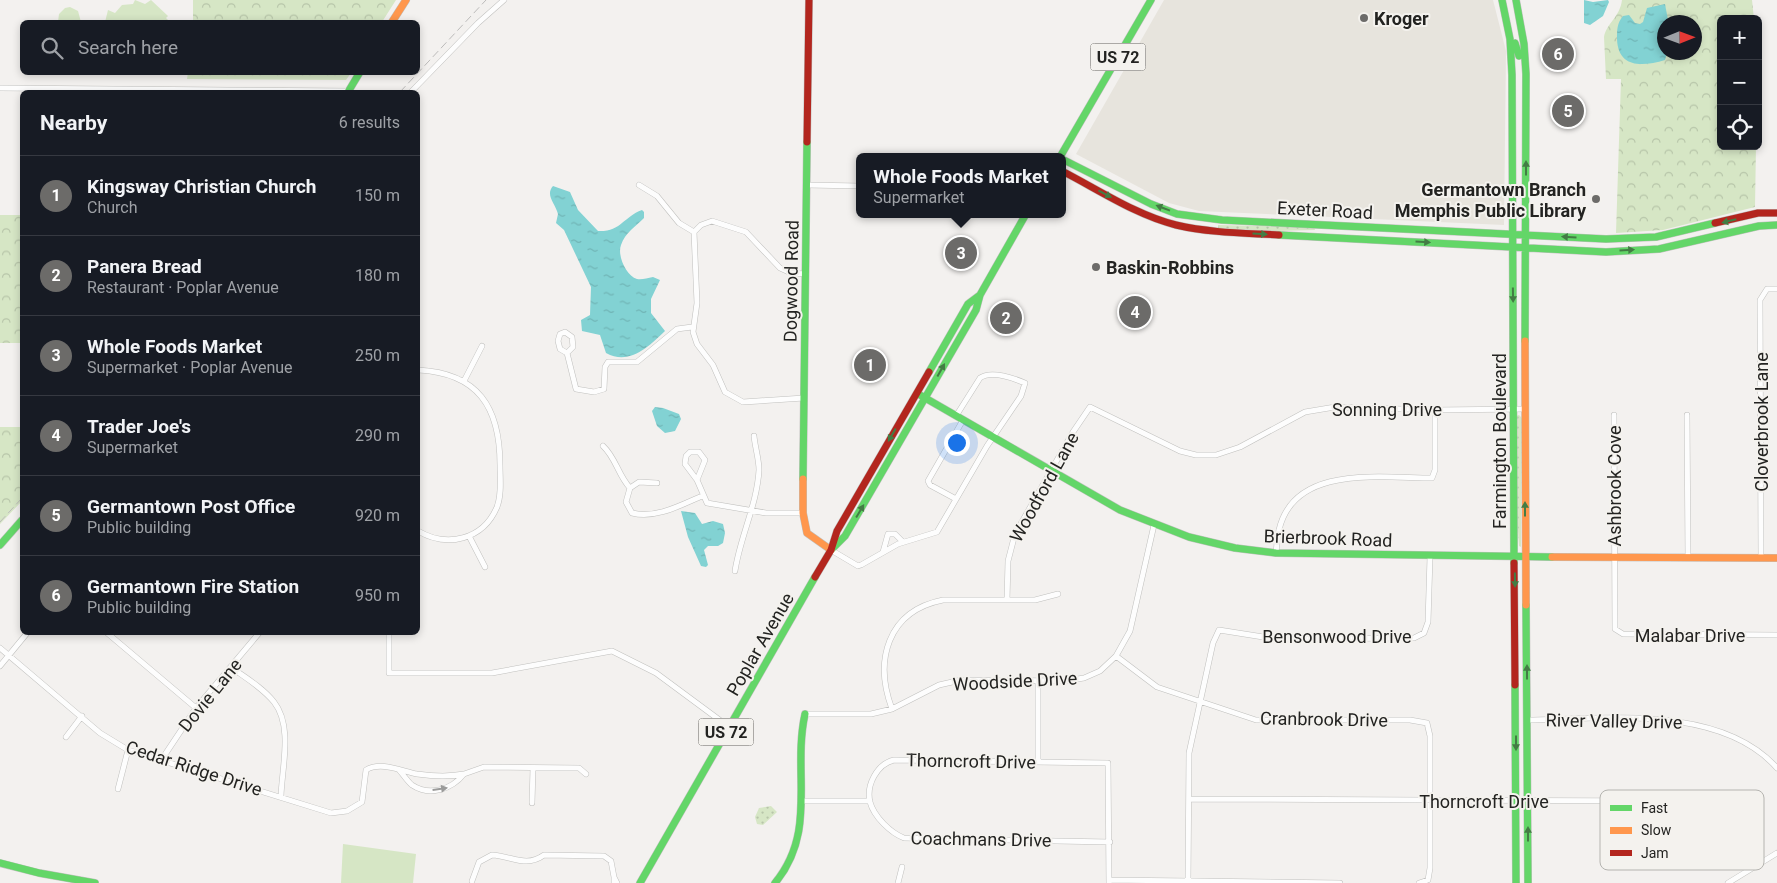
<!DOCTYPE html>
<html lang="en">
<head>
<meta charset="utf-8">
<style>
  :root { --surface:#171b24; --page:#242831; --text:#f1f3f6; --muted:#9ea1a6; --line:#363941; --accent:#6c6b69 }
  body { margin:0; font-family:Roboto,sans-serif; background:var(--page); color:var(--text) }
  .controls { position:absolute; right:15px; top:15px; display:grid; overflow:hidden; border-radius:8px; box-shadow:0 2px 8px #0003 }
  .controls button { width:45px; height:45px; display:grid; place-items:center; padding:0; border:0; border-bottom:1px solid var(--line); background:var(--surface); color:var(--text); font:25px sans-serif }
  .compass { position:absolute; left:1657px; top:15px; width:45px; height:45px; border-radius:50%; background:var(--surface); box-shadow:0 2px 8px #0003; rotate:89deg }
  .you { position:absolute; left:956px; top:442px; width:18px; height:18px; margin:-12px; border:4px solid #fff; border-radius:50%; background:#1a73e8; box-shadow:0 0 0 8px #1a73e833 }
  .badge { display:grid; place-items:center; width:32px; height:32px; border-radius:50%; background:var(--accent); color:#fff; font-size:16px; font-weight:700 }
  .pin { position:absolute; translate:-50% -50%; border:2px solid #fff; box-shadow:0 1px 5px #0006 }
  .popup { position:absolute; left:856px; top:153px; width:210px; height:65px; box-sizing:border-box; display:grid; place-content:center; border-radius:8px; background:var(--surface); filter:drop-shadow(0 1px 4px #0005); font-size:16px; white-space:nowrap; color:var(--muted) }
  .popup b { font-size:19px; color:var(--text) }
  .popup::after { content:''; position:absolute; left:50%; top:100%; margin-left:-10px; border:10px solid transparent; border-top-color:var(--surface) }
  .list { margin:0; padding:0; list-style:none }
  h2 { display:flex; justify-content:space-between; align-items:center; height:65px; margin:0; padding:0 20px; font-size:21px }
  h2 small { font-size:16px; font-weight:400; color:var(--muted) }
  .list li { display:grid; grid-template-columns:32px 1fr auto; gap:15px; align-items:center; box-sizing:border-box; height:80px; padding:0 20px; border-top:1px solid var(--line) }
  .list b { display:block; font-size:19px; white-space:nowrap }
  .list p { margin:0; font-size:16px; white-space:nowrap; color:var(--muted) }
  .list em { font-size:16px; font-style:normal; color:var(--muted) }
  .icon { flex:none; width:28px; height:28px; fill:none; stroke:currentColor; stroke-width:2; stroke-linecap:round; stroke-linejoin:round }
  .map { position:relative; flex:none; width:1777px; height:883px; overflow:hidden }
  .search { position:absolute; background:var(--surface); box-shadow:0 2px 8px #0003; left:20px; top:20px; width:400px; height:55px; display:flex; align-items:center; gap:12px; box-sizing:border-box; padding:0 18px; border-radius:8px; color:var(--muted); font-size:19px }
  .panel { position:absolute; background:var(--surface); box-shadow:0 2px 8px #0003; left:20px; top:90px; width:400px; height:545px; border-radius:8px }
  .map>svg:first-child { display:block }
</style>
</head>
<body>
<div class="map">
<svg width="1777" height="883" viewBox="0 0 1777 883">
  <defs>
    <pattern id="grass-dots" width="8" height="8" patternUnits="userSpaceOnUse" patternTransform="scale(1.25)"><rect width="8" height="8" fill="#d6e6c5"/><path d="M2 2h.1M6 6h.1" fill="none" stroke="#b7c5a9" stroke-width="1.8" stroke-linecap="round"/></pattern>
    <pattern id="park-crowns" width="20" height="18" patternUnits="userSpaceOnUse" patternTransform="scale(1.25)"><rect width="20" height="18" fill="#d6e6c5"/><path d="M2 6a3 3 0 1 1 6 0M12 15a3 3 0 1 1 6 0" fill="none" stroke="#b7c5a9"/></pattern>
    <pattern id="water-ripples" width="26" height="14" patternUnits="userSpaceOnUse" patternTransform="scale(1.25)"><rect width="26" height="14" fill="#82d2d3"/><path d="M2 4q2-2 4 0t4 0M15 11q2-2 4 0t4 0" fill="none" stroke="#70b4b5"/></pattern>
  </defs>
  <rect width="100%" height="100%" fill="#f3f1ef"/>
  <path fill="#e7e4dd" d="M 1164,0 L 1493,0 L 1506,51 L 1504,225 L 1199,211 L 1169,203 L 1076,154 Z"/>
  <path fill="url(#grass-dots)" d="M 1218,225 L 1314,227 L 1315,230 L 1276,231 L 1218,228 Z
    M 1519,415 L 1522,418 L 1521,547 L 1519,546 L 1516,502 L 1516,416 Z
    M 771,806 L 777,812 L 763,825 L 757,824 L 755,817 L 759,808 Z"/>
  <path fill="url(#park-crowns)" fill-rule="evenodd" d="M 193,0 L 396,0 L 382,22 L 193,22 Z
    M 1622,0 L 1752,0 L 1754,19 L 1721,19 L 1721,146 L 1756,146 L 1755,207 L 1663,230 L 1616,233 L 1621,79 L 1606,79 L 1604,37 C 1606,24 1620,17 1622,0 ZM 1664,22 L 1694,22 L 1694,52 L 1664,52 Z
    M 188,72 L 351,72 L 351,73 L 346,80 L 187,79 Z
    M 0,215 L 22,215 L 22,343 L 0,343 Z
    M 0,427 L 22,427 L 22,501 L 0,524 Z"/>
  <path fill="#d6e6c5" d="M 135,0 L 145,4 L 151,0 L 168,16 L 166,18 L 170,22 L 105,22 L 108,10 L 115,13 L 122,5 L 133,4 Z
    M 65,8 L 70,7 L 78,11 L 81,22 L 58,22 L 59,14 Z
    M 343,844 L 416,854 L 413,883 L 341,883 Z"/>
  <path fill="url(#water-ripples)" d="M 1584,0 L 1593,2 L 1608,0 L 1609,2 L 1603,16 L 1590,25 L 1584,23 Z
    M 1665,4 L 1668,20 L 1664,22 L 1664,52 L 1667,53 L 1665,60 C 1642,67 1618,68 1617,39 C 1617,30 1617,23 1623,16 L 1629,15 L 1635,23 L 1640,24 L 1643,22 L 1647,8 Z
    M 553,186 L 570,192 L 578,210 L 598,231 C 621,232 623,217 642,210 L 644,212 L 644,218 C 636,226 625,233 621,245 C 617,255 626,276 637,279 C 642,280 647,278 653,277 L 660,280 L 651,299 L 651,313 L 665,331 C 649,346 630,366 606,353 L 600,335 L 582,331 L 581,320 L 590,315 L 591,287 L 564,230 L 556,223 L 558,214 C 555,203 545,195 553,186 Z
    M 655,407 L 663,408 L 679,414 L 681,419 L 675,431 L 665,433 L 657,426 L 652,411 Z
    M 681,511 L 695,513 L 702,524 L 713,521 L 723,524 L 725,533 L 723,543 L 718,546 L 708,546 L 704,550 L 708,565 L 706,567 L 701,566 L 688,537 Z"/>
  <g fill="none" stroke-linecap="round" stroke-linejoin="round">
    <defs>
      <path id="street" d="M 0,88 L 349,91
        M 411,92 L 478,23 L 504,0
        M 639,185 L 657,196 L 679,223 L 694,232
        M 807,185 L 860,186
        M 567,353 L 560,349 L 558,341 L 560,334 L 565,332 L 572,337 L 573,347 L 567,353 L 576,389 L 594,392 L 604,389 L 605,367 L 608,362 L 637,362 L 677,329 L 692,327
        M 418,370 C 478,373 500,407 500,465 C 500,478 502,494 497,507 C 483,540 447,548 418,531
        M 464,381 L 482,346
        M 804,398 L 743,402 L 725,392 L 713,365 L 697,344 L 693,332 L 697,303 L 694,232 L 701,225 L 712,221 L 746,232 L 780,268 L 791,273 L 806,274
        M 1614,415 L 1615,629 L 1623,634 L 1777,635
        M 1687,415 L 1688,558
        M 603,446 C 616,458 618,475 630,488
        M 697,480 L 685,464 L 686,456 L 690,452 L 699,452 L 705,460 L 697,480 L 707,503 L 766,513 L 803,513
        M 657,483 L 639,482 L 630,488 L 626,502 L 632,513 C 656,519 681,505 702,496
        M 956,499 L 930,485 L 928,481 L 963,420
        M 469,536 L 485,567
        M 831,550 L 858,566 L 861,565 L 898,544 L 937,532 L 987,446 L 1021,396 L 1025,383 C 1013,378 991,370 980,378 L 956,416
        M 883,552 L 888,534 L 895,534 L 903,542
        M 1276,553 C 1277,545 1277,537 1279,530 C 1294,464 1382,478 1432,478 L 1435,470 L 1435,410
        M 1761,558 L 1760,300 L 1767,289 L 1777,289
        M 735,571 C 740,537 757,505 759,470 C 759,459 755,447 754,436
        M 1007,600 L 1008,561 L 1015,534 L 1073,432 L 1090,407 L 1180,451 L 1196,455 L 1216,455 L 1240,447 L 1305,412 L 1335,407 L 1435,410 L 1525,409
        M 106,632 L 196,708
        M 389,632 L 389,673 L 492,673 L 612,651 L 656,673 L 729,727
        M 0,648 L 100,733 L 128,750 L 331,813 L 347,811 L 362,802 L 366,770 C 381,761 401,771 417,774 C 432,776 449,777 464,774 C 452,789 430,797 412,785 C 407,781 403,774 399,770
        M 1116,656 L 1157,687 L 1256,720 L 1410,720 L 1427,723 L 1430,736 L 1430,868 L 1428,880 L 1419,883
        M 0,666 L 28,632
        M 232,668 C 246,678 263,688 274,702 C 293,726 282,767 281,796
        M 892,709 C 874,661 887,611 943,600 L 1035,600 L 1058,594
        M 805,714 L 871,714 L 892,709 L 939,685 L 961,680 L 1065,681 L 1084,678 L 1100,671 L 1116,656 L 1130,631 L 1154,525
        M 1527,720 C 1605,719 1720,704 1777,768
        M 66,737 L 82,716
        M 162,759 L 196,708 L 260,632
        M 1038,761 L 1038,681
        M 464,774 L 484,767 L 579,768 L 586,774
        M 118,789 L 128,750
        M 1189,799 L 1673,801 C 1715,809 1727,836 1747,871
        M 801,801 L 870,801
        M 532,803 L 533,768
        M 1109,880 L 1340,883
        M 472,881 L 479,862 L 492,855 C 512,856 526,868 544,855 L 604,856 L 611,861 L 614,877
        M 1188,882 L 1189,753 L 1213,643 L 1219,630 L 1276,639 L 1414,638 L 1424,633 L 1428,622 L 1430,557
        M 614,883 L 614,877 L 617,883
        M 898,883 L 902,867
        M 1109,883 L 1108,763 L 894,760 C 877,764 866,785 870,802 C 874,817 891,833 904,838 L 1110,842
        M 1728,883 L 1777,853"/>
      <path id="fast" d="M 1502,0 L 1510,39 L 1512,75 L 1514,563
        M 1516,0 L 1524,44 L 1526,74 L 1525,341
        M 1515,43 L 1519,56
        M 348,92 L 360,72
        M 1060,157 L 1151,0
        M 1062,159 L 1151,204 L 1177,214 L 1222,220 L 1606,239 L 1656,237 L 1715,223
        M 1279,235 L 1606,252 L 1659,249 L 1759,226 L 1777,225
        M 929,372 L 968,304 L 980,295
        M 920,395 L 1120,510 L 1189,537 L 1235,548 L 1276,553 L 1552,557
        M 803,479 L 807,142
        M 0,545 L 22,520
        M 832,549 L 845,536 L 976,310 L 980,295 L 1026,214
        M 1526,605 L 1528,883
        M 1515,685 L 1516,883
        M 0,863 L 39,873 L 95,883
        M 640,883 L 815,577
        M 775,883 C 818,831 792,773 805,714"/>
      <path id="slow" d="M 392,22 L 406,0
        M 1525,341 L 1526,605
        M 803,479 L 803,513 L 807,533 L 831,550
        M 1552,557 L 1777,558"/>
      <path id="jam" d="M 807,142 L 809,0
        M 1062,171 C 1099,190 1136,215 1176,225 C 1210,233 1245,233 1279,235
        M 1715,223 L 1758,213 L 1777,213
        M 1514,563 L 1515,685
        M 815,577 L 831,550 L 837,531 L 929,372"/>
    </defs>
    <use href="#street" stroke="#c0c0be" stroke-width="6"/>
    <use href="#fast" stroke="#c0c0be" stroke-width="8"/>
    <use href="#slow" stroke="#c0c0be" stroke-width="8"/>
    <use href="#jam" stroke="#c0c0be" stroke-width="8"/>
    <use href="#street" stroke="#fdfdfd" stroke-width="5"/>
    <use href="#fast" stroke="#63d668" stroke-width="7"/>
    <use href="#slow" stroke="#ff974d" stroke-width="7"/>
    <use href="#jam" stroke="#b3261e" stroke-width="7"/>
    <path stroke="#bcbbba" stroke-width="1" stroke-dasharray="8 4" stroke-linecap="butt" d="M 400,92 L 486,0
      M 0,522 L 22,498"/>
  </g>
  <defs><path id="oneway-solid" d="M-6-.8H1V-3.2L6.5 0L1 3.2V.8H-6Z" transform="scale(1.25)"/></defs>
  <g fill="#437c44">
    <use href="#oneway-solid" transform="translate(1526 168) rotate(-90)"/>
    <use href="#oneway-solid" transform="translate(1105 194) rotate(28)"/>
    <use href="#oneway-solid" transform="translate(1163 208) rotate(-159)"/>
    <use href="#oneway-solid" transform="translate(1729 221) rotate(166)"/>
    <use href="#oneway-solid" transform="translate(1260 234) rotate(4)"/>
    <use href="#oneway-solid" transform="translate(1569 237) rotate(-177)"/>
    <use href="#oneway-solid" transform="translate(1423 242) rotate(3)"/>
    <use href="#oneway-solid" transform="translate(1627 250) rotate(-3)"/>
    <use href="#oneway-solid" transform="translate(1513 295) rotate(89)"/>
    <use href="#oneway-solid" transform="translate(941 370) rotate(-61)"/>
    <use href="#oneway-solid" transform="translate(892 435) rotate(120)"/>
    <use href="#oneway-solid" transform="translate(1525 509) rotate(-90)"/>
    <use href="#oneway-solid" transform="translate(860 511) rotate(-59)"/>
    <use href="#oneway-solid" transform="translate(1515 580) rotate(89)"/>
    <use href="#oneway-solid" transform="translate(1527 672) rotate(-90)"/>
    <use href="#oneway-solid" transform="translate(1516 743) rotate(90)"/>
    <use href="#oneway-solid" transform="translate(1528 834) rotate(-90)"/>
  </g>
  <use fill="#9b9b9a" href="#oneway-solid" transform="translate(440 789) rotate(-8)"/>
  <g fill="#6c6b69" stroke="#f4f2ee" stroke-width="2">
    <circle cx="1364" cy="18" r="5"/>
    <circle cx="1596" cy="199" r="5"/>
    <circle cx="1096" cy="267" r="5"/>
  </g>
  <g text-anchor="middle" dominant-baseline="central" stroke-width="4" stroke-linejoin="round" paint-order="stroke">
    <g fill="#f4f2ee" stroke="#62615e" stroke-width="1">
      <rect x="1090.5" y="43.5" width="55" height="27" rx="4"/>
      <rect x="698.5" y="718.5" width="55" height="27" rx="4"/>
    </g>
    <g font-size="16" font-weight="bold" fill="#232321">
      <text x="1118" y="57">US 72</text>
      <text x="726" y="732">US 72</text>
    </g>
    <g font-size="18" font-weight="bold" fill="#232321" stroke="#f4f2ee" text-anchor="start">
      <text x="1374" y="18">Kroger</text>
      <text x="1586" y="189" text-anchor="end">Germantown Branch<tspan x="1586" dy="21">Memphis Public Library</tspan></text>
      <text x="1106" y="267">Baskin-Robbins</text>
    </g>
    <g font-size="18" fill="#232321" stroke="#f4f2ee">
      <text transform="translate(1325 210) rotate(3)">Exeter Road</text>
      <text transform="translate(791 281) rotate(-89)">Dogwood Road</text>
      <text x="1387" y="409">Sonning Drive</text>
      <text transform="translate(1761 422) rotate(-90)">Cloverbrook Lane</text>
      <text transform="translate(1499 441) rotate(-90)">Farmington Boulevard</text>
      <text transform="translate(1614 486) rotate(-90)">Ashbrook Cove</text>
      <text transform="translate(1044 487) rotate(-61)">Woodford Lane</text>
      <text transform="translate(1328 538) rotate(2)">Brierbrook Road</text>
      <text x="1690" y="635">Malabar Drive</text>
      <text x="1337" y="636">Bensonwood Drive</text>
      <text transform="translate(760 644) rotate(-60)">Poplar Avenue</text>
      <text transform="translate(1015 681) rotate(-3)">Woodside Drive</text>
      <text transform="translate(210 695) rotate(-51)">Dovie Lane</text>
      <text transform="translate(1324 719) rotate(1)">Cranbrook Drive</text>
      <text transform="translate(1614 721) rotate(1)">River Valley Drive</text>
      <text transform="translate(971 761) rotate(1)">Thorncroft Drive</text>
      <text transform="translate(194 768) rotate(18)">Cedar Ridge Drive</text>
      <text x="1484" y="801">Thorncroft Drive</text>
      <text transform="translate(981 839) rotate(1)">Coachmans Drive</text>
    </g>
  </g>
  <rect x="1600" y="790" width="164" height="80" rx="8" fill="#f4f2ee" stroke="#b5b4b0" stroke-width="1"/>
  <rect x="1610" y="805" width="22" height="6" fill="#63d668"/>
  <rect x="1610" y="827" width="22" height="7" fill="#ff974d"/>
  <rect x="1610" y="850" width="22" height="6" fill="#b3261e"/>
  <g font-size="14" fill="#232321">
    <text x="1641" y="813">Fast</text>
    <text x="1641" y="835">Slow</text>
    <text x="1641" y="858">Jam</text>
  </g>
</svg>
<div class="controls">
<button>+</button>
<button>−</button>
<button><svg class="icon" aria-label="locate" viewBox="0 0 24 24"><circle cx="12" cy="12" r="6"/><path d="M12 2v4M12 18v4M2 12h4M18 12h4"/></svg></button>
</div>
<svg class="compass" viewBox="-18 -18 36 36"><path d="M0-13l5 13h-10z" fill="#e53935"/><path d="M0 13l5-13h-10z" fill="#9ea1a6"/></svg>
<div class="you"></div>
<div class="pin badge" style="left:870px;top:365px">1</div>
<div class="pin badge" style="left:1006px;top:318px">2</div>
<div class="pin badge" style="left:961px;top:253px">3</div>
<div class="popup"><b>Whole Foods Market</b>Supermarket</div>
<div class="pin badge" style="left:1135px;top:312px">4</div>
<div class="pin badge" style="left:1568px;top:111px">5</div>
<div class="pin badge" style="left:1558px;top:54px">6</div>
<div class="search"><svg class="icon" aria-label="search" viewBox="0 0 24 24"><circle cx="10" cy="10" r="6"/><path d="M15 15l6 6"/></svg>Search here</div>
<section class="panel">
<h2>Nearby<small>6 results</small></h2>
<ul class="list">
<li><span class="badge">1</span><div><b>Kingsway Christian Church</b><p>Church</p></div><em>150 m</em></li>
<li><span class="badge">2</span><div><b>Panera Bread</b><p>Restaurant · Poplar Avenue</p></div><em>180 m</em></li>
<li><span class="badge">3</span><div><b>Whole Foods Market</b><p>Supermarket · Poplar Avenue</p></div><em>250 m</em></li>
<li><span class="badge">4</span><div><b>Trader Joe's</b><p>Supermarket</p></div><em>290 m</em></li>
<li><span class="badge">5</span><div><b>Germantown Post Office</b><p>Public building</p></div><em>920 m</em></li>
<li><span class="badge">6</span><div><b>Germantown Fire Station</b><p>Public building</p></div><em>950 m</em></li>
</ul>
</section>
</div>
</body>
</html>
